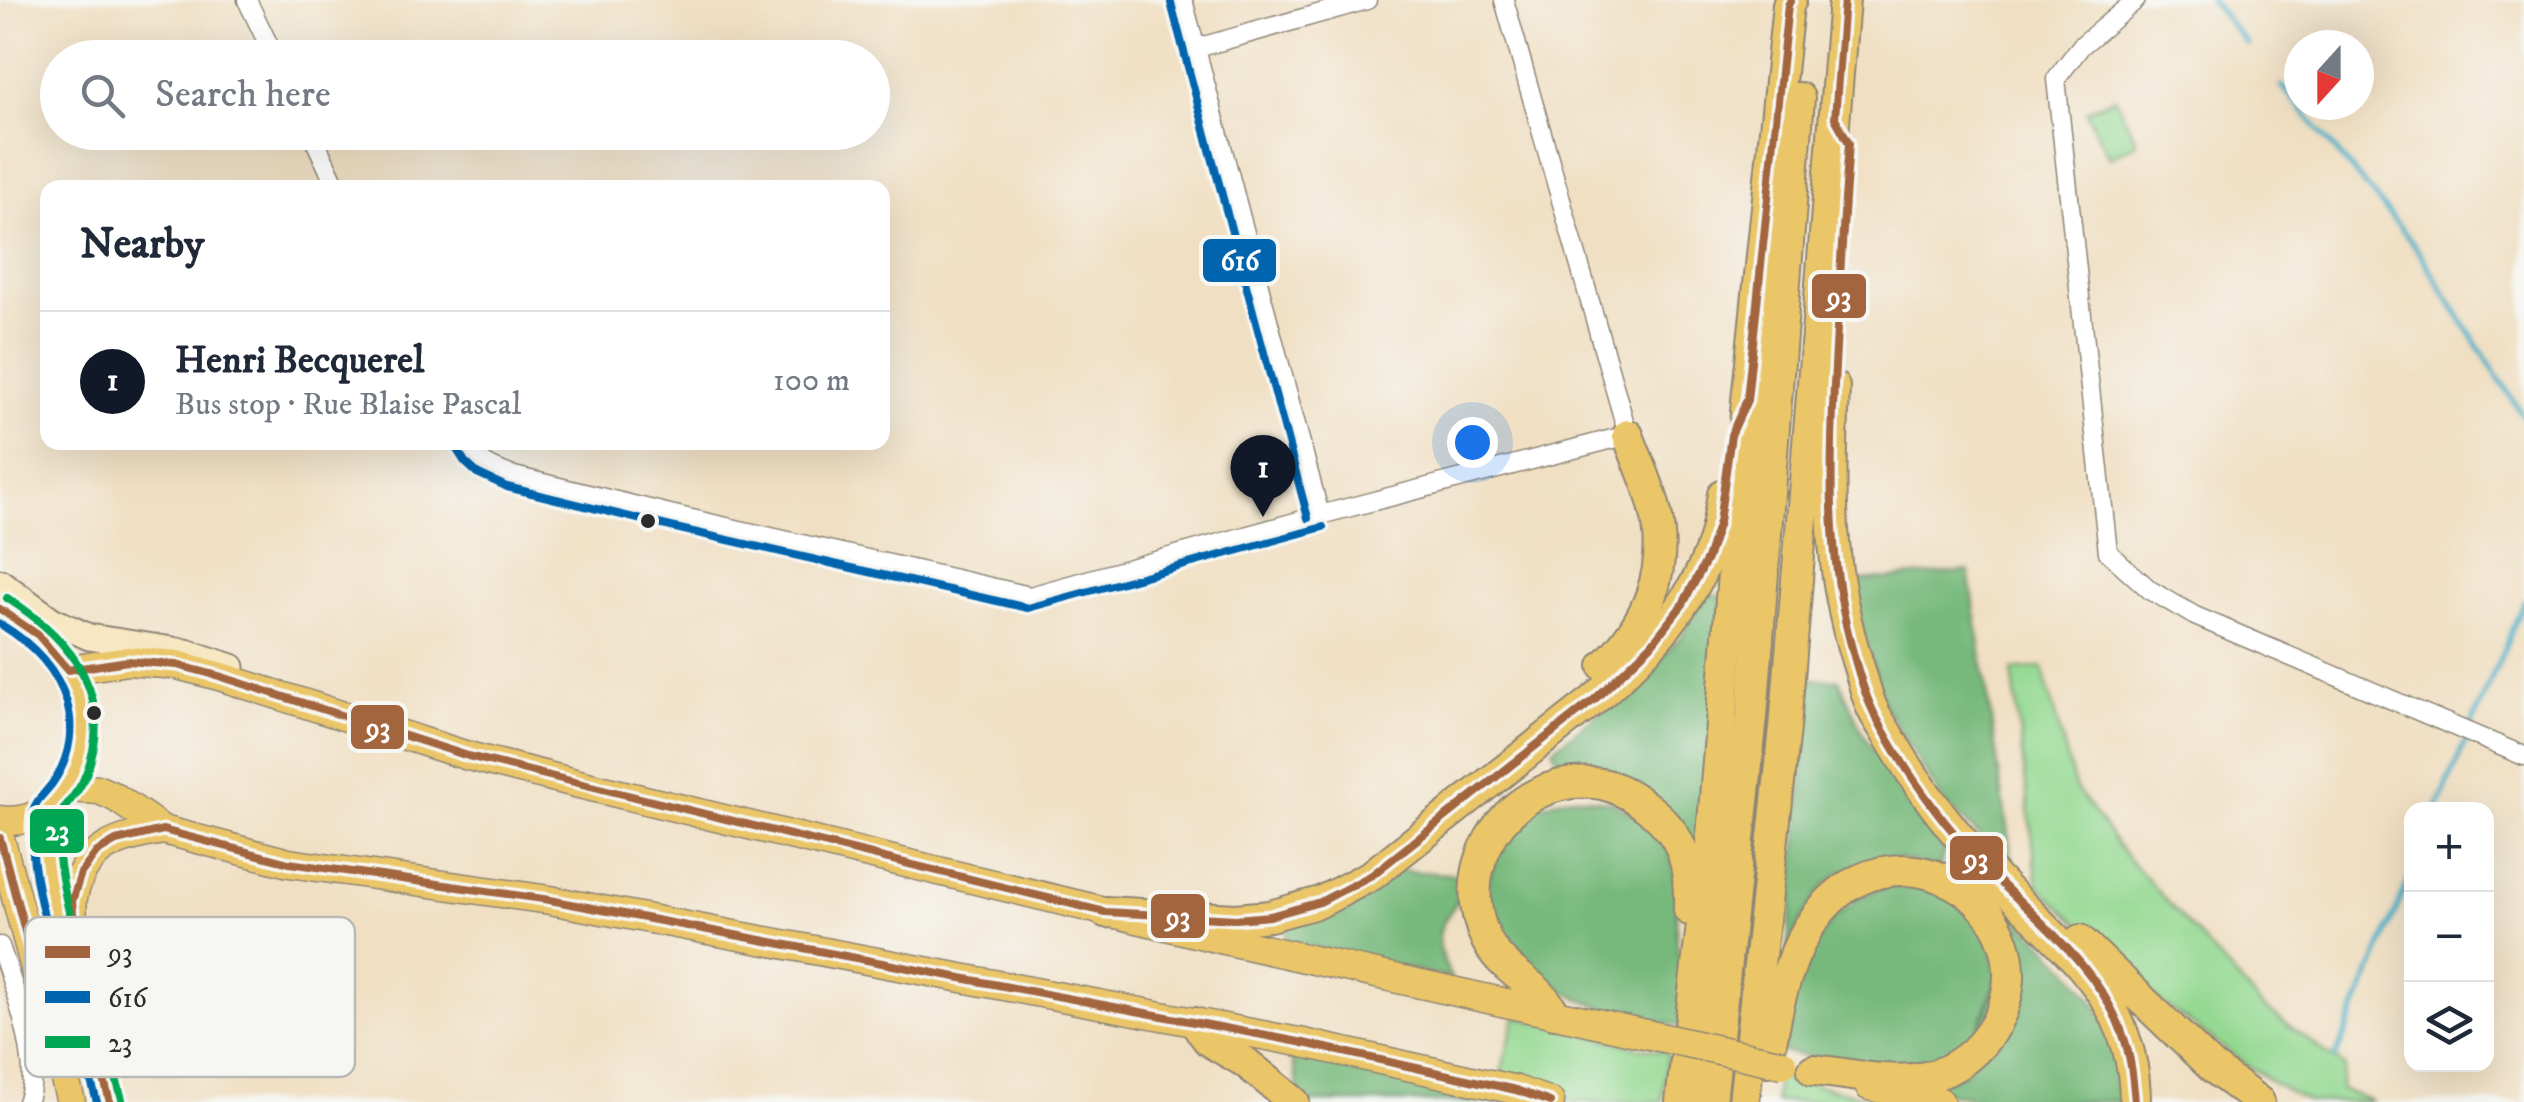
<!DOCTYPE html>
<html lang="en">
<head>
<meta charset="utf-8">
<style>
  :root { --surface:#fff; --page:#f2f2f3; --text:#1f2937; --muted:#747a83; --line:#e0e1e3; --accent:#111827 }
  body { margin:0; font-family:"IM FELL DW Pica",serif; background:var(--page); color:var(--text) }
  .controls { position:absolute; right:30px; bottom:30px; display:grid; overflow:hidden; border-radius:20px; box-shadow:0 10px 40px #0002 }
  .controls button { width:90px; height:90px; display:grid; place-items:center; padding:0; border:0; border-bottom:2px solid var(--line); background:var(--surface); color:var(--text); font:50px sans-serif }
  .compass { position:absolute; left:2284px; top:30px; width:90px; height:90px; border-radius:50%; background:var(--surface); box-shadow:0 10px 40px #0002; rotate:201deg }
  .you { position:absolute; left:1472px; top:442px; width:35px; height:35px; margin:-25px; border:8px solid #fff; border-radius:50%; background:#1a73e8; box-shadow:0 0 0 15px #1a73e833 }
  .badge { display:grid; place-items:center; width:65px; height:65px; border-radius:50%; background:var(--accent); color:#fff; font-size:32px; font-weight:700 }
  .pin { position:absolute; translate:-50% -82px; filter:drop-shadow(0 2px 5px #0008) }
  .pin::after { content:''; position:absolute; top:52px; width:35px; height:30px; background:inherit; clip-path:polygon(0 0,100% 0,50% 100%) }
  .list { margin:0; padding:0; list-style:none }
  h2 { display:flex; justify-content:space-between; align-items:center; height:130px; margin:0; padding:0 40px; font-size:42px }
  h2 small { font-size:32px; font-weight:400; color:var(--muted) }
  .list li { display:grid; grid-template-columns:65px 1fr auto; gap:30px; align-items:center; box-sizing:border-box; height:140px; padding:0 40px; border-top:2px solid var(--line) }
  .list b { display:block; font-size:38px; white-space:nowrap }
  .list p { margin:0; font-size:32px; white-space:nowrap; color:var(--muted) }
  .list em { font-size:32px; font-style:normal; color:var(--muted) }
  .icon { flex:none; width:55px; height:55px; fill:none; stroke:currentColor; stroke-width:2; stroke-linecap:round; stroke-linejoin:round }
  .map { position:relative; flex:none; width:2524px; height:1102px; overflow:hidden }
  .search { position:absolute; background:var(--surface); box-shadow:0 10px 40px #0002; left:40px; top:40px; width:850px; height:110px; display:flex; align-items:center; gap:25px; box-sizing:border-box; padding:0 35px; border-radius:55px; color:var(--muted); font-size:38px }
  .panel { position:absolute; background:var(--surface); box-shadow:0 10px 40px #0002; left:40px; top:180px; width:850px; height:270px; border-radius:20px }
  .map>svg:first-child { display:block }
</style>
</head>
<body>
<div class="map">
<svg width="2524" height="1102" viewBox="0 0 2524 1102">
  <rect width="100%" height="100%" fill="#f6f6f2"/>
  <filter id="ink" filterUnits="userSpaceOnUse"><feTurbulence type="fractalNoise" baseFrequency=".01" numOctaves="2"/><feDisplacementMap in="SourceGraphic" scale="20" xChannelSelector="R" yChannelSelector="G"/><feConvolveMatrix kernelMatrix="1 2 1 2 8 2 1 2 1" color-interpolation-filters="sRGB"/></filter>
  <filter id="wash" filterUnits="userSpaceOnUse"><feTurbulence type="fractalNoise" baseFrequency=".0048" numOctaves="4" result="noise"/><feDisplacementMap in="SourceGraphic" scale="40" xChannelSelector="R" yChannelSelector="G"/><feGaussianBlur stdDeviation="2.25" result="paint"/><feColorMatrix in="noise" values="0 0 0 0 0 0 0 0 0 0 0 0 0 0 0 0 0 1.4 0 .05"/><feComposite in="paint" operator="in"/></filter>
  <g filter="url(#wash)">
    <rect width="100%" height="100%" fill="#f0dfc2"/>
    <path fill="#94d992" stroke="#60825e" stroke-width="2.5" d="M 2115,97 L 2137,143 L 2109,157 L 2086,111 Z
      M 2042,667 L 2075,787 L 2123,853 L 2261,1005 L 2345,1067 L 2340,1089 L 2373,1102 L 2309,1102 L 2271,1082 L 2159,1001 L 2038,885 L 2012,670 Z
      M 1515,1017 L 1633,1046 L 1668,1052 L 1662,1102 L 1574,1102 L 1501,1074 Z
      M 1777,1077 L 1891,1102 L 1775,1102 Z"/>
    <path fill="#77b97c" stroke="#517254" stroke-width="2.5" d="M 1969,571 L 2013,867 L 1944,803 L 1885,707 L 1849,582 Z
      M 1706,593 L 1723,596 L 1701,840 L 1690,840 L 1563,771 L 1553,749 L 1640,681 L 1683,634 Z
      M 1811,679 L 1839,680 L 1863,734 L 1907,803 L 1945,848 L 1940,867 C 1921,865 1897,856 1878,859 C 1823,868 1804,909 1787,956 Z
      M 1574,796 L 1611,802 L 1640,819 L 1669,850 L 1677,885 L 1676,934 L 1684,996 L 1681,1026 C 1628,1019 1574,1002 1530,970 C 1478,931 1474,868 1520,824 C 1525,819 1531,812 1537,808 C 1547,801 1562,799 1574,796 Z
      M 1395,870 L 1460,875 L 1461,897 C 1433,933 1434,937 1451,979 L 1286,941 L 1287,925 Z
      M 1883,887 L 1921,887 L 1952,899 L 1978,920 L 1992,948 L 1998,977 L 1974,1039 L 1924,1067 L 1870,1068 L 1783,1052 L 1791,998 L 1817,941 L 1832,920 L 1858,898 Z
      M 2009,909 C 2049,949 2098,991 2116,1047 C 2122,1063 2122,1084 2124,1102 L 1989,1102 L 1923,1087 L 1966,1072 L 2012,939 Z
      M 1291,1055 L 1507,1102 L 1307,1102 L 1299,1092 Z"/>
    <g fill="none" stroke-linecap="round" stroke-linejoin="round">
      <path stroke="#4ab1c9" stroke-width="5" d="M 2210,0 L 2247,44
        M 2282,86 L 2413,243 L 2524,418
        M 2471,727 L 2524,601
        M 2437,810 L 2467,737
        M 2335,1058 L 2412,872"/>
    </g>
  </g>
  <g filter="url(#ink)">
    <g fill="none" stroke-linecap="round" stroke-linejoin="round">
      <defs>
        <path id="minor" d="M 247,0 L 275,58
          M 1183,0 L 1320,515
          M 2136,0 L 2081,46 L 2056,79 L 2108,552 L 2150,590 L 2195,616 L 2524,756
          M 1197,48 L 1367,0
          M 311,132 L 337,188
          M 467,442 C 478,463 489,467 510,475 L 674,515 L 1030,596 L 1320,515 L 1628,435 L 1504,0
          M 0,946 C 12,984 44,1065 27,1102"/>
        <path id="secondary" d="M 0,582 L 52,620 L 89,637 L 186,652 L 232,667"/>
        <path id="primary" d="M 0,609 C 27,623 54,643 68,671 C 80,692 88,721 83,746 C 76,786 45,827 0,820
          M 68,670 L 128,661 L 177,665 L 219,676 L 468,756 L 579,784 L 1228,941 L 1641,1033
          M 67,788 L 99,790 L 115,797 L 163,830 L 289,863 L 550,900 L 1299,1042 L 1516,1090 L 1550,1102
          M 45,811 L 44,833 L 52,901 L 110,1102
          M 0,838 L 71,1102
          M 75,939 C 74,926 71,911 73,898 C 83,847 118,838 163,830
          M 1869,1086 L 1940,1102"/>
        <path id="motorway" d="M 1834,387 C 1830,486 1827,568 1858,664 C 1863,679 1866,694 1872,708 C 1877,719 1885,730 1891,740 C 1919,789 1953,832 1991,873 C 2057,946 2135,992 2135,1102
          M 1604,666 C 1647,624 1670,570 1655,509 C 1649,484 1637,460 1628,435
          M 1105,912 L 1236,919 L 1270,916 L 1320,902 L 1372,875 L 1595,699 C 1647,653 1698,601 1716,532 C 1719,519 1721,506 1723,494
          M 2080,940 L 2212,1067 L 2259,1102
          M 1555,1013 C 1549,1005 1543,995 1535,989 C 1517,974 1498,962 1487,941 C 1449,866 1510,776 1593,783 C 1613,784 1633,796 1648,808 C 1685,836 1690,866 1689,910
          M 1195,1023 L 1209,1041 L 1245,1062 L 1294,1102
          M 1768,1061 C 1775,1017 1784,969 1807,930 C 1889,797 2057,911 1996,1023 C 1981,1050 1956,1071 1926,1077 C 1889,1085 1850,1073 1813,1070
          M 1681,1102 L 1711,848 L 1747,400 L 1788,5 L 1791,0
          M 1711,1102 L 1752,717 L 1799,98
          M 1744,1102 L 1785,728 L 1844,0"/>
      </defs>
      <use href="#minor" stroke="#8e8576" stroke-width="21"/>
      <use href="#secondary" stroke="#8e8576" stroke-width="29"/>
      <use href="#primary" stroke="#8e8576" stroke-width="31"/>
      <use href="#motorway" stroke="#8e8576" stroke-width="34"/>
      <use href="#minor" stroke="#fff" stroke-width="18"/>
      <use href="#secondary" stroke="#f7e8c3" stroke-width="25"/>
      <use href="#primary" stroke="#ebc669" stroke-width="28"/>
      <use href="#motorway" stroke="#ebc669" stroke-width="30"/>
      <defs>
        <path id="primary-bridge" d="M 1641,1033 L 1783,1064"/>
      </defs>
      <use href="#primary-bridge" stroke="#8e8576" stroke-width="31" stroke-linecap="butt"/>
      <use href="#primary-bridge" stroke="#ebc669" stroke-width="28"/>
      <defs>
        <path id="bus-1" d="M 1844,0 L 1835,118 L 1849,143 C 1843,224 1838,304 1834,385 C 1830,472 1828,556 1850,641 C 1856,665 1863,691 1874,713 C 1902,766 1938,818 1979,861 C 2030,915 2098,963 2123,1035 C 2131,1057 2133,1079 2135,1102
          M 0,609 L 38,635 L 68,670 L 128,661 L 177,665 L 219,676 L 468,756 L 1105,912 L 1236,919 L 1270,916 L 1320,902 L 1372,875 L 1595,699 L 1651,645 L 1683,604 L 1707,559 L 1719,522 L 1731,435 L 1747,400 L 1788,5 L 1791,0
          M 0,838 L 55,1043
          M 110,1102 L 80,991 L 72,901 L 81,873 L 97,852 L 116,841 L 163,830 L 289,863 L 550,900 L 1299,1042 L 1516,1090 L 1550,1102"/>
        <path id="bus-2" d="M 1171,3 L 1308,518
          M 456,448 L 465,462 L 477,473 L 507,487 L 671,527 L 1028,608 L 1323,527
          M 0,624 C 30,642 57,668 67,703 C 74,727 70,755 57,776 C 43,801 32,794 32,829 C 31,877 46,924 59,970 C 72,1014 84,1058 97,1102"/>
        <path id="bus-3" d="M 7,598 C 74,640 119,701 83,781 C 73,802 56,809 57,833 C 59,882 73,928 86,974 C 98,1016 110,1057 122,1099"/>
      </defs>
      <use href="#bus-1" stroke="#f6f6f2" stroke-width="15"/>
      <use href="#bus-2" stroke="#f6f6f2" stroke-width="15"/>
      <use href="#bus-3" stroke="#f6f6f2" stroke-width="15"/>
      <use href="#bus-1" stroke="#a3653d" stroke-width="8"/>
      <use href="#bus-2" stroke="#0065ae" stroke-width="8"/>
      <use href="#bus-3" stroke="#00a651" stroke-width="8"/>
    </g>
  </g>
  <g fill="#2b2b2b" stroke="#f6f6f2" stroke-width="4">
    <circle cx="648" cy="521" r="9"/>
    <circle cx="94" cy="713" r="9"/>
  </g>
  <rect x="25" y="917" width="330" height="160" rx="15" fill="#f6f6f2" stroke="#b9b9b6" stroke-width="2.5"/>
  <rect x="45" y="946" width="45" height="12" fill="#a3653d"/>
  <rect x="45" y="991" width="45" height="12" fill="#0065ae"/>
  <rect x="45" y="1036" width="45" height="12" fill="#00a651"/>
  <g font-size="28" fill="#2b2b2b">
    <text x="108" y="962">93</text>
    <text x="108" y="1007">616</text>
    <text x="108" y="1052">23</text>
  </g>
  <g stroke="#f6f6f2" stroke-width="4">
    <rect x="1201" y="237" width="77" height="47" rx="10" fill="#0065ae"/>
    <rect x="1810" y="272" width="58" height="48" rx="10" fill="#a3653d"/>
    <rect x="349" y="703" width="57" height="48" rx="10" fill="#a3653d"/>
    <rect x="28" y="807" width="58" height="48" rx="10" fill="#00a651"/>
    <rect x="1948" y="834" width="57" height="48" rx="10" fill="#a3653d"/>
    <rect x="1149" y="892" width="58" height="48" rx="10" fill="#a3653d"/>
  </g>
  <g font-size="28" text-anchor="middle" font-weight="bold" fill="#fff">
    <text x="1240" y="270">616</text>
    <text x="1839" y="306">93</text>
    <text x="378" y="737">93</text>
    <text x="57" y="840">23</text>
    <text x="1976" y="868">93</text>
    <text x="1178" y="926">93</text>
  </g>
</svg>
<div class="controls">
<button>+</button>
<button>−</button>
<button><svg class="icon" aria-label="layers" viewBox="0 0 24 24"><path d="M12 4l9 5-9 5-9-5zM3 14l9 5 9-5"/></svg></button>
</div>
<svg class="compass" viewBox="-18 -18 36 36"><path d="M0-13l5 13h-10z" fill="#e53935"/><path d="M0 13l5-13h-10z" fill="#747a83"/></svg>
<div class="you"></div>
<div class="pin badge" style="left:1263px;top:517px">1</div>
<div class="search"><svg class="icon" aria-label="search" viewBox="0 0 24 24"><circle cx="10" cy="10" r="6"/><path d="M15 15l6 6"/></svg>Search here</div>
<section class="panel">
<h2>Nearby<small></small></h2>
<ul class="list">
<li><span class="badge">1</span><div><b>Henri Becquerel</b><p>Bus stop · Rue Blaise Pascal</p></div><em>100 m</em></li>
</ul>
</section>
</div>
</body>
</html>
